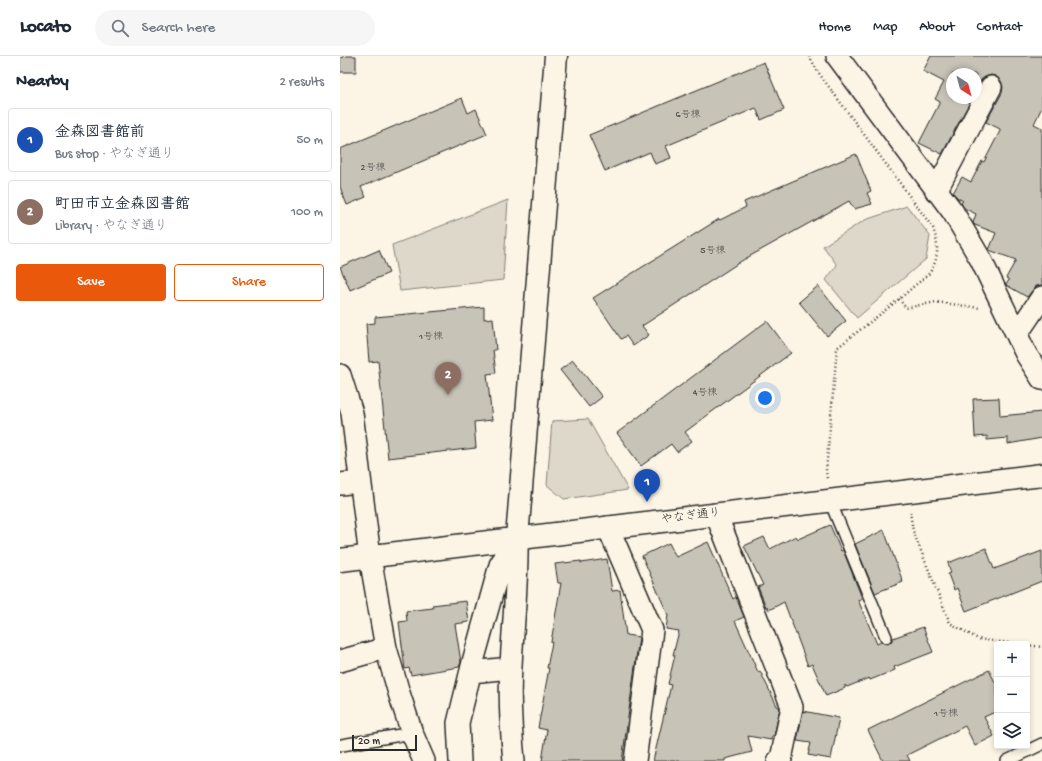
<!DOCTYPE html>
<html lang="en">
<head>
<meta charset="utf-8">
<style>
  :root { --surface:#fff; --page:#f6f6f7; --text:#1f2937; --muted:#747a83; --line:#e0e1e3; --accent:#ea580c }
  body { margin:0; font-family:"Gochi Hand","Klee One",sans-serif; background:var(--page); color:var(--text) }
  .controls { position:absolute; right:12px; bottom:12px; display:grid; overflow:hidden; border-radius:4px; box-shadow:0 2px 6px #0003 }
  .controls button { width:36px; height:36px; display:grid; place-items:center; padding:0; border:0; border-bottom:1px solid var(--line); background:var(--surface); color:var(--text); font:20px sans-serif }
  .compass { position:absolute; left:606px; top:12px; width:36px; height:36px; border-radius:50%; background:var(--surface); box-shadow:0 2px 6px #0003; rotate:144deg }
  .scale { position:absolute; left:12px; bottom:10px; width:65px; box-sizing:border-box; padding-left:4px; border:2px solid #2b2b2b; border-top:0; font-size:11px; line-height:14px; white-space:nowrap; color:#2b2b2b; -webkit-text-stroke:3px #fcf5e5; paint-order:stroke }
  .you { position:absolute; left:425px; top:342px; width:14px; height:14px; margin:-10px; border:3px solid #fff; border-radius:50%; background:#1a73e8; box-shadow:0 0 0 6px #1a73e833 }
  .badge { display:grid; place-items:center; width:26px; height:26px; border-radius:50%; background:var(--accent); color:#fff; font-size:13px; font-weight:700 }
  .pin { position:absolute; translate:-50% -33px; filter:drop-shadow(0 1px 2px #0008) }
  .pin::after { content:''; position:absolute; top:21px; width:14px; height:12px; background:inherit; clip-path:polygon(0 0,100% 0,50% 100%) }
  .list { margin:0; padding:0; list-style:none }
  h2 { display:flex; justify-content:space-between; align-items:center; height:52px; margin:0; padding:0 16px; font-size:17px }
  h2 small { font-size:13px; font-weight:400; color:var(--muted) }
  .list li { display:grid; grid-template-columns:26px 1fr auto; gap:12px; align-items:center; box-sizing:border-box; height:64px; margin:0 8px 8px; padding:0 8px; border:1px solid var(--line); border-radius:4px }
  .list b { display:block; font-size:15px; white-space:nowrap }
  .list p { margin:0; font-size:13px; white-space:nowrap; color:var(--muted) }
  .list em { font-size:13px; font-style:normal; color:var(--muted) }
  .actions { display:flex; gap:8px; padding:12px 16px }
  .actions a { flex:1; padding:9px 0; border:1px solid var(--accent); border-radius:4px; text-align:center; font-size:14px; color:var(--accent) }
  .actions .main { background:var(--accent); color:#fff }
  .icon { flex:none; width:22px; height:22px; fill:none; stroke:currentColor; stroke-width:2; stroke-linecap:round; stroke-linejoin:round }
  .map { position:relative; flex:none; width:702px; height:705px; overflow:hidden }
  header { display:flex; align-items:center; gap:24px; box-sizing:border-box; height:56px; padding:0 20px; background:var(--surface); border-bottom:1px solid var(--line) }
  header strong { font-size:19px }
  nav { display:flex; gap:22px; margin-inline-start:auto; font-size:14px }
  .search { width:280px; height:36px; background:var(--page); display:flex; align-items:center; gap:10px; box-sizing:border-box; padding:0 14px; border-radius:22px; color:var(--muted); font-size:15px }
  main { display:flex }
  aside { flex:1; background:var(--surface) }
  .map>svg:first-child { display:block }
</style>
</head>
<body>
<header>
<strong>Locato</strong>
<div class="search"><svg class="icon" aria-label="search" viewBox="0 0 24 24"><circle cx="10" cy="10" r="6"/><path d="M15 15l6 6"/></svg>Search here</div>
<nav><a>Home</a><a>Map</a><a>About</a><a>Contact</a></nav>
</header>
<main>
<aside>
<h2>Nearby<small>2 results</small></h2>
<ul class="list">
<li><span class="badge" style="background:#1a4fb4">1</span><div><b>金森図書館前</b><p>Bus stop · やなぎ通り</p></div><em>50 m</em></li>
<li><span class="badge" style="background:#8d6e63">2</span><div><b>町田市立金森図書館</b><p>Library · やなぎ通り</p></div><em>100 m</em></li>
</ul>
<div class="actions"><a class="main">Save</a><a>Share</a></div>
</aside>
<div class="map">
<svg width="702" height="705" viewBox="0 0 702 705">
  <rect width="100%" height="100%" fill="#fcf5e5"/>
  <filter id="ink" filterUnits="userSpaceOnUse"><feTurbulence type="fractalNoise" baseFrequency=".025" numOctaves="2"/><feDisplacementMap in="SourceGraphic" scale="8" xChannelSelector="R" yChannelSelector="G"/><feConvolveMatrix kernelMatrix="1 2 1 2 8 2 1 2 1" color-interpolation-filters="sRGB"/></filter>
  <g filter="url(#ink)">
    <path fill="#ded8ca" stroke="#84827a" d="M 168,144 L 163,224 L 60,235 L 52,189 Z
      M 567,150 L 590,180 L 586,203 L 517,262 L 486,224 L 497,209 L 483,190 L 525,164 Z
      M 248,363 L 288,434 L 224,443 L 207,429 L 212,365 Z"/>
    <path fill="#c8c3b7" stroke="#2b2b2b" d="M 6,0 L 16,0 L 16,16 L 0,16 L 0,2 Z
      M 591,0 L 702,0 L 702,51 L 694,68 L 702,72 L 702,229 L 696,230 L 687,241 L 666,229 L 669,224 L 666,222 L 676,204 L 649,194 L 656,177 L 635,169 L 633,167 L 636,158 L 624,152 L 621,147 L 623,145 L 618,142 L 613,137 L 622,121 L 631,126 L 642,105 L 644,106 L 660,75 L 660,73 L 646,66 L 662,37 L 663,31 L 661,25 L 656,20 L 651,19 L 645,21 L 640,25 L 636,34 L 636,18 L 612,18 L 612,42 L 632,42 L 602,98 L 579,87 L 600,46 L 595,43 L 604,26 L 583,15 Z
      M 424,6 L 444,54 L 421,64 L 416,52 L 326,90 L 331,102 L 315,108 L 310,96 L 265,115 L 249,79 Z
      M 122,42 L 128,57 L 136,53 L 147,78 L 21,131 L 26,141 L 7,149 L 0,131 L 0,93 Z
      M 516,98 L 531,135 L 527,137 L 532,148 L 514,153 L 509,145 L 403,204 L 302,270 L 309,279 L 293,290 L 286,280 L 281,283 L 253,242 L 379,163 L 380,164 L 406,151 L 404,146 Z
      M 39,194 L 49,217 L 10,234 L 0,211 Z
      M 478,230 L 506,265 L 487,280 L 459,246 Z
      M 144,251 L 144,263 L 153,262 L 156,294 L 153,294 L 156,317 L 147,318 L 152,364 L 134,366 L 136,392 L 48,402 L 38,305 L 29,306 L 26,268 L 35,267 L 35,261 Z
      M 427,265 L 451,297 L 345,376 L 352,385 L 337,396 L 331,388 L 301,410 L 277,377 Z
      M 233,304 L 262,341 L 249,351 L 220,314 Z
      M 659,342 L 660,360 L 702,356 L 702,382 L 668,388 L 668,382 L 647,384 L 647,380 L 635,381 L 633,343 Z
      M 490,469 L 501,495 L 503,494 L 522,542 L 518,544 L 537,588 L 541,586 L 548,588 L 551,586 L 553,582 L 583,571 L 593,596 L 554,611 L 555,614 L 530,624 L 529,622 L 507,631 L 505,629 L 505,632 L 486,640 L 472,608 L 468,610 L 444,546 L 429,554 L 427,551 L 426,551 L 418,531 L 423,529 L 404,490 L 424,481 L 430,493 L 456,480 L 458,483 Z
      M 544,474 L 563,526 L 535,537 L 515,488 Z
      M 368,486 L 393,543 L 396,541 L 404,561 L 395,565 L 418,616 L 420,615 L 437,650 L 440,652 L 434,680 L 432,680 L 431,684 L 408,680 L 412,696 L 385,703 L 385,705 L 313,705 L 331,629 L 328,628 L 335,599 L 333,599 L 339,575 L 326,573 L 328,559 L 302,500 L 329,487 L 336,501 Z
      M 646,492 L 654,513 L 702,495 L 702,525 L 626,555 L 617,532 L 614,534 L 608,518 L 611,517 L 608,507 Z
      M 267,503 L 272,535 L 280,534 L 286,579 L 299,581 L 282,705 L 202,705 L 207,674 L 198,672 L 209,612 L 207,612 L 212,586 L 211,586 L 221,527 L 218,527 L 215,508 L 241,505 L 241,507 Z
      M 126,545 L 129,566 L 115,568 L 121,606 L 119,611 L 71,619 L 69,612 L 65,613 L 59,566 L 67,565 L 66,555 L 93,552 L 92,549 Z
      M 649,614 L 657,630 L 657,655 L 644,661 L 654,680 L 635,690 L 625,670 L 567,699 L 570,705 L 543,705 L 528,674 Z
      M 463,655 L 499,662 L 491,703 L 468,699 L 471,687 L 457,685 Z"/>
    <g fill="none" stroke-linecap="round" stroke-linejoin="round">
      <defs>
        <path id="service" d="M 490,445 L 546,581
          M 2,689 L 72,677
          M 667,705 L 702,688"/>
        <path id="minor" d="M 497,0 L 613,156 L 641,204 L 686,298 L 702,323
          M 596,135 L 651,31
          M 677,278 L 702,241
          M 0,319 L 12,357 L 30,501 L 46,592 L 59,637 L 72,677 L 84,705
          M 0,428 L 20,426
          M 376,458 L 452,651 L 441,703 L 438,705
          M 268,471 L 312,574 L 295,705
          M 0,605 L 46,592
          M 131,616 L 170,612
          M 120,705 L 118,667 L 134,602 L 160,509 L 177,482
          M 174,705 C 171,674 169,642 171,610 C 173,568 178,525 177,482"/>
        <path id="tertiary" d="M 177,482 L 216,0
          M 0,504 L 702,419"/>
      </defs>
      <use href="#service" stroke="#2b2b2b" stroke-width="14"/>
      <use href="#minor" stroke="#2b2b2b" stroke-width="24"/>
      <use href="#tertiary" stroke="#2b2b2b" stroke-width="25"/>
      <path stroke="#2b2b2b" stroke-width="2.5" stroke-dasharray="1 3" stroke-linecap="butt" d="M 469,0 L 478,16 L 593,172 C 598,187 600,201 590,216 C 586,222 577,227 572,232 C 548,253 522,272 497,292 L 486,415 L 487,423
        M 559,243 L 566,252 L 596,246 L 640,252
        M 570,456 L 573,475 L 610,567 L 638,583 L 676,588
        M 687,589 L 702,591"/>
      <use href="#service" stroke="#fcf5e5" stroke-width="11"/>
      <use href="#minor" stroke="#fcf5e5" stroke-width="21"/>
      <use href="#tertiary" stroke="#fcf5e5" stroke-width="22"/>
    </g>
  </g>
  <g text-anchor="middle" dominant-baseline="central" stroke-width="3" stroke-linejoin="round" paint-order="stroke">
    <g font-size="10" fill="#52514e">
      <text x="348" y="59">6号棟</text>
      <text x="33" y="112">2号棟</text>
      <text x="373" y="195">5号棟</text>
      <text x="91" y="281">1号棟</text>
      <text x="365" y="337">4号棟</text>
      <text x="606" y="658">1号棟</text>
    </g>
    <g font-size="12" fill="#2b2b2b" stroke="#fcf5e5">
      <text transform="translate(351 461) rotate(-7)">やなぎ通り</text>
    </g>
  </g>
</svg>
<div class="controls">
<button>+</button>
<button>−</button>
<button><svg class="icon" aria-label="layers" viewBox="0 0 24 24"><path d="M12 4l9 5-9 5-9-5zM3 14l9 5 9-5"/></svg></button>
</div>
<svg class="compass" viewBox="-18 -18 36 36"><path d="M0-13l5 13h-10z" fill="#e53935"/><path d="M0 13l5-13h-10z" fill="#747a83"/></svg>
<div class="scale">20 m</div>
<div class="you"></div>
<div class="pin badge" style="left:307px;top:446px;background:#1a4fb4">1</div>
<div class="pin badge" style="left:108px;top:339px;background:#8d6e63">2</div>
</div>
</main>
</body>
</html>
